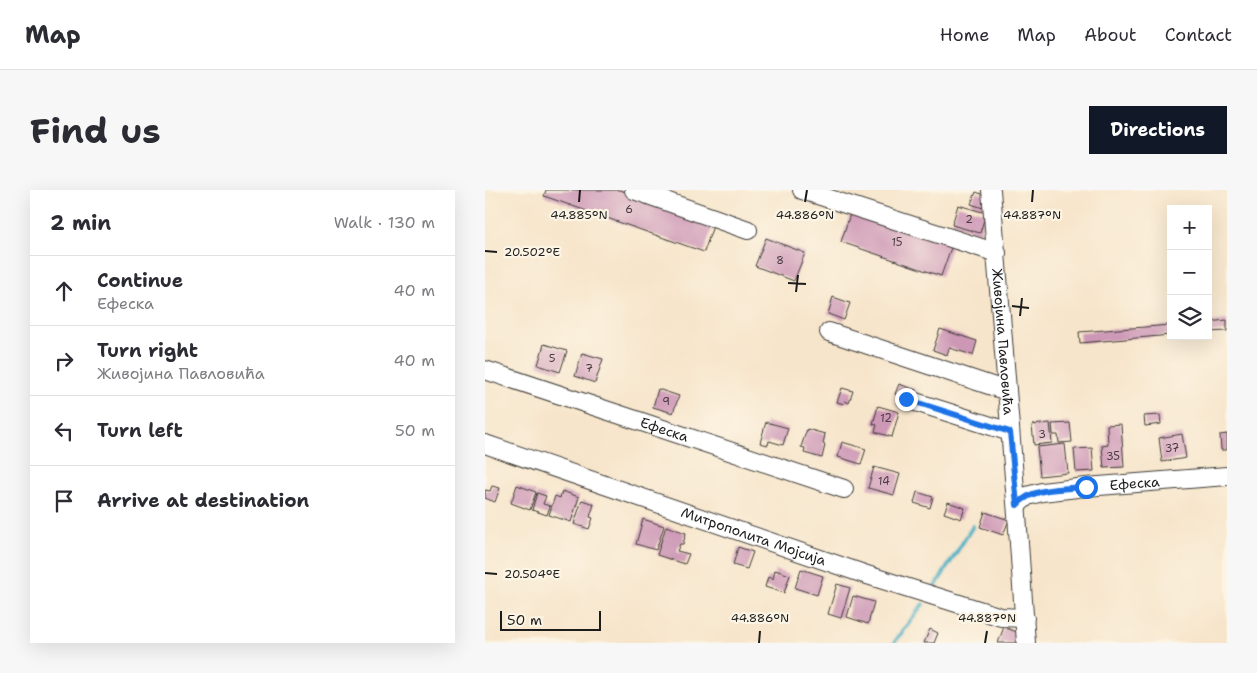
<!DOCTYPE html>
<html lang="en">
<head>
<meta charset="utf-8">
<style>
  :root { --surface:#fff; --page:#f7f7f7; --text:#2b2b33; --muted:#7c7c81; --line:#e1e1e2; --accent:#111827 }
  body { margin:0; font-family:"Shantell Sans",sans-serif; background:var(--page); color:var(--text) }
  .controls { position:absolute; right:15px; top:15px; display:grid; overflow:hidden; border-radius:0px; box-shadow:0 5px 20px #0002 }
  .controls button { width:45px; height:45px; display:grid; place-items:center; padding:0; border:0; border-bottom:1px solid var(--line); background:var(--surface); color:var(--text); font:25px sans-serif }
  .scale { position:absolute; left:15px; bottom:12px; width:101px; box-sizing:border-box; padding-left:5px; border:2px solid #1c1c1c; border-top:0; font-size:14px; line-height:18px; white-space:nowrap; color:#1c1c1c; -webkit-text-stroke:4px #fcf5e5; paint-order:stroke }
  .stop { position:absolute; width:15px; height:15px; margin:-11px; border:4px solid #1a73e8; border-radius:50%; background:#fff }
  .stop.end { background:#1a73e8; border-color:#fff; box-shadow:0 1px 5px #0008 }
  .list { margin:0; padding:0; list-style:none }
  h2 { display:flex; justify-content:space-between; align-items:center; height:65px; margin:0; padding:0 20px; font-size:21px }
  h2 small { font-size:16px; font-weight:400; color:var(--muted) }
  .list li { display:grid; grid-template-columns:32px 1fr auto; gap:15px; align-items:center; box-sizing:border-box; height:70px; padding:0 20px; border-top:1px solid var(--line) }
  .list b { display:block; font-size:19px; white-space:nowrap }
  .list p { margin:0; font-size:16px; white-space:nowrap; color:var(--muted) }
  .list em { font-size:16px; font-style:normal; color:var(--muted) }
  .icon { flex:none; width:28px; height:28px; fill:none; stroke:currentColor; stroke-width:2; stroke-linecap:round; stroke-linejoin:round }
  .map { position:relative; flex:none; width:742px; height:453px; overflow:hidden; border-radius:0px }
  header { display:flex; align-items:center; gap:30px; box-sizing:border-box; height:70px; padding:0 25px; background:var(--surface); border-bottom:1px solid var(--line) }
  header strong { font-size:24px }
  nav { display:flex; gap:28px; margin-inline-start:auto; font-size:18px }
  .intro { display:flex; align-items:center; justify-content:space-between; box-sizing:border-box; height:120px; padding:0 30px }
  h1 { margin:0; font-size:35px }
  .button { padding:12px 22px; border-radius:0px; background:var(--accent); color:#fff; font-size:18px; font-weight:700 }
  main { display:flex; gap:30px; padding:0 30px }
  aside { flex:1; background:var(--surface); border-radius:0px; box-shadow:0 5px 20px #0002 }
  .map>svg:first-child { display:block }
</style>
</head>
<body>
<header>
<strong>Map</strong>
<nav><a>Home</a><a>Map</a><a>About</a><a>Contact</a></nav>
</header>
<div class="intro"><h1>Find us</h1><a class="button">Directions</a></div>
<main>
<aside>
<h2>2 min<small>Walk · 130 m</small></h2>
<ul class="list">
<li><svg class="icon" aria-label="ahead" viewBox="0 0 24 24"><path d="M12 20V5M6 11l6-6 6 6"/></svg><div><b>Continue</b><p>Ефеска</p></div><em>40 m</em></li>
<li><svg class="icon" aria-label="right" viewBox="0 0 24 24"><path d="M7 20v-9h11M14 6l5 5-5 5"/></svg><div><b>Turn right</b><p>Живојина Павловића</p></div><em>40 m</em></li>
<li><svg class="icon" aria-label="left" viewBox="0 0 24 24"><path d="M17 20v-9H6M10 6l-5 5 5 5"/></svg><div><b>Turn left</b></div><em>50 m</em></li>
<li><svg class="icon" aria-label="arrive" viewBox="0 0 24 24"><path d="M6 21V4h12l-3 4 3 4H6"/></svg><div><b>Arrive at destination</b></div></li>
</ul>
</aside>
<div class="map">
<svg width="742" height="453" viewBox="0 0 742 453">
  <rect width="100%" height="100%" fill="#fcf5e5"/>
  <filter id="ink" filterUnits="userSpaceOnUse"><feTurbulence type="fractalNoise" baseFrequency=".02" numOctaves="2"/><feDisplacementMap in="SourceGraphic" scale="10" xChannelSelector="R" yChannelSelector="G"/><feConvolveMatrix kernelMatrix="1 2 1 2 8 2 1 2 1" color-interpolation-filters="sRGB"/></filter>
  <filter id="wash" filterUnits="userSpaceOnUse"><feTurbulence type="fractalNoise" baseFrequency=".0096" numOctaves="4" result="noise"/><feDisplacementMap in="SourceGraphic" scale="20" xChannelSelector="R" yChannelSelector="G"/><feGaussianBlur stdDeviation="1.12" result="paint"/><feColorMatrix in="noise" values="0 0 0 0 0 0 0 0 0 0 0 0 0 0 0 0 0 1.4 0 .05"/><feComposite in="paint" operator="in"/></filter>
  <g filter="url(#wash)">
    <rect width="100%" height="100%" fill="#f7e5cb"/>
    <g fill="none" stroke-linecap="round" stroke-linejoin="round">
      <path stroke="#43adc2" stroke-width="4" d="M 448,400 L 488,336
        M 409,453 L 438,414"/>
    </g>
    <g id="blocks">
      <path fill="#cd97b6" d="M 61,0 L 135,0 L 229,33 L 219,62 L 59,6 Z
        M 491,2 L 502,6 L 498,18 L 486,14 Z
        M 473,15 L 501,23 L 495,43 L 467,35 Z
        M 367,18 L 468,52 L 456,86 L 356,52 Z
        M 281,48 L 320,63 L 309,91 L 270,76 Z
        M 348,107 L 365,113 L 359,130 L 343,124 Z
        M 742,130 L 742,141 L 723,142 L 723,132 Z
        M 686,135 L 686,145 L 595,153 L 594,142 Z
        M 455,139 L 492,151 L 488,165 L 464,158 L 462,165 L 448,160 Z
        M 59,154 L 82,161 L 75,182 L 53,175 Z
        M 97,163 L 118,169 L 110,193 L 90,186 Z
        M 414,194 L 431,200 L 427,210 L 410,204 Z
        M 357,198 L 368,201 L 364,213 L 360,211 L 359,214 L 352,212 Z
        M 173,199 L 194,206 L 188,223 L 168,217 Z
        M 393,216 L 414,222 L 407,247 L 390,242 L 392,235 L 388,234 Z
        M 675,225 L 676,234 L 660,236 L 659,226 Z
        M 281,232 L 303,238 L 298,255 L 284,251 L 283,255 L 275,253 Z
        M 565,233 L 567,253 L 549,255 L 547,235 Z
        M 585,233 L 587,252 L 574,253 L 573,245 L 568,245 L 567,234 Z
        M 636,234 L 639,277 L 619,278 L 617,256 L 623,255 L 622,235 Z
        M 322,239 L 340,244 L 338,254 L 340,255 L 337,268 L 319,263 L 320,258 L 316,257 Z
        M 697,244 L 701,268 L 677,272 L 674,248 Z
        M 742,244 L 742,260 L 736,260 L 735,245 Z
        M 357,252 L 381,259 L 376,274 L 353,267 Z
        M 580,254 L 583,283 L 555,286 L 552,257 Z
        M 607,258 L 609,281 L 591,282 L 589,259 Z
        M 389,277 L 415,284 L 409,305 L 383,298 Z
        M 32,295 L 51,302 L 45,320 L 26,313 Z
        M 7,296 L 15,298 L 10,312 L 0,308 L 0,300 L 5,301 Z
        M 77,301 L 94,307 L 86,332 L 64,325 L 70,306 L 75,308 Z
        M 432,302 L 448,307 L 445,318 L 429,313 Z
        M 52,303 L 61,306 L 58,314 L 65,316 L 62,325 L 47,320 Z
        M 97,310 L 109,314 L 105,327 L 108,328 L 104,339 L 89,334 Z
        M 463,312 L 480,318 L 476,329 L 459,323 Z
        M 500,322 L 524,330 L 518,345 L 495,337 Z
        M 158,329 L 179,336 L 171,360 L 151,354 Z
        M 181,336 L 201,343 L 198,354 L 195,354 L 192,361 L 204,364 L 200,374 L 172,365 Z
        M 253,357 L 268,362 L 262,379 L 248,375 Z
        M 316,379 L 338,386 L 332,405 L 310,398 Z
        M 290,380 L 305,385 L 299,403 L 280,397 L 283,387 L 288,389 Z
        M 352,394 L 365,398 L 356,428 L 343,424 Z
        M 368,406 L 389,412 L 383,434 L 362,427 Z
        M 519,437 L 534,443 L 530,453 L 513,453 Z
        M 445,439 L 453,443 L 449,453 L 439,453 Z"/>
    </g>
  </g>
  <g filter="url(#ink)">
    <use href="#blocks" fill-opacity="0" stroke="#3d3a36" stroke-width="1"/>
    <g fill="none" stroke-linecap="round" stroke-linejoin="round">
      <defs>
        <g id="minor">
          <path d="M 149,0 L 263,40"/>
          <path d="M 317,0 L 512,63"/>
          <path id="s1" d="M 506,0 L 532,325 L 541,453"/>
          <path d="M 344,142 L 522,201"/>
          <path id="s2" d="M 0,180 L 359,299"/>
          <path d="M 421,209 L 525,242"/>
          <path id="s3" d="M 0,254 L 379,384 L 516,427 L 540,428"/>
          <path id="s4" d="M 532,315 L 542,306 L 557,302 L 601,297 L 742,286"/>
        </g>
      </defs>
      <use href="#minor" stroke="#3d3a36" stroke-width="20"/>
      <use href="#minor" stroke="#fff" stroke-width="18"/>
    </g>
  </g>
  <g fill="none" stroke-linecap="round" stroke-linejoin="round" filter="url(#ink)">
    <path stroke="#1a73e8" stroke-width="6" d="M 421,209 L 525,242 L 532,315 C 547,297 579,299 601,297"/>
  </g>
  <path fill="none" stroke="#1c1c1c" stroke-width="2" d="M 94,12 L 95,0M 320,12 L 322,0M 547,12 L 548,0M 0,61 L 12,62M 303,93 L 321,94M 311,102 L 313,85M 527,116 L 544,118M 535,126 L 537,108M 0,383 L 12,384M 274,453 L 275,441M 500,453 L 502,441"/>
  <g text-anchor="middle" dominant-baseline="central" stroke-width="4.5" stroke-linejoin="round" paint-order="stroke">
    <g font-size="11" fill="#483b42">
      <text x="144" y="19">6</text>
      <text x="484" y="29">2</text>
      <text x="412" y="52">15</text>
      <text x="295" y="70">8</text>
      <text x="67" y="168">5</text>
      <text x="104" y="178">7</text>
      <text x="181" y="211">9</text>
      <text x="401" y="228">12</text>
      <text x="557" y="244">3</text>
      <text x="687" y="258">37</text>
      <text x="628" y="266">35</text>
      <text x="399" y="291">14</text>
    </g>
    <g font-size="14" fill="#1c1c1c" stroke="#fcf5e5">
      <text stroke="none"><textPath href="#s1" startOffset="152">Живојина Павловића</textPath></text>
      <text stroke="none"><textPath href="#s2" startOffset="189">Ефеска</textPath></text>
      <text stroke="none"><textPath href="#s4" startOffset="122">Ефеска</textPath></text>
      <text stroke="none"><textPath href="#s3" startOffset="284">Митрополита Мојсија</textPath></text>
    </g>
  </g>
  <g font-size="12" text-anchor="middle" fill="#1c1c1c" stroke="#fcf5e5" stroke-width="4.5" stroke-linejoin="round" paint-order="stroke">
    <text x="94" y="29">44.885°N</text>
    <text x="320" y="29">44.886°N</text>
    <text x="547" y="29">44.887°N</text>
    <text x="47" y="66">20.502°E</text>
    <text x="47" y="388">20.504°E</text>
    <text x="275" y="432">44.886°N</text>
    <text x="502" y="432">44.887°N</text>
  </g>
</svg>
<div class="controls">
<button>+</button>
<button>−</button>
<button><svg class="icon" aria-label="layers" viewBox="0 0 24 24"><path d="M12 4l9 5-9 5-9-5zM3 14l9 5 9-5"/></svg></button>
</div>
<div class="scale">50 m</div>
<div class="stop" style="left:601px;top:297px"></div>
<div class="stop end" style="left:421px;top:209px"></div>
</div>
</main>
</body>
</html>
